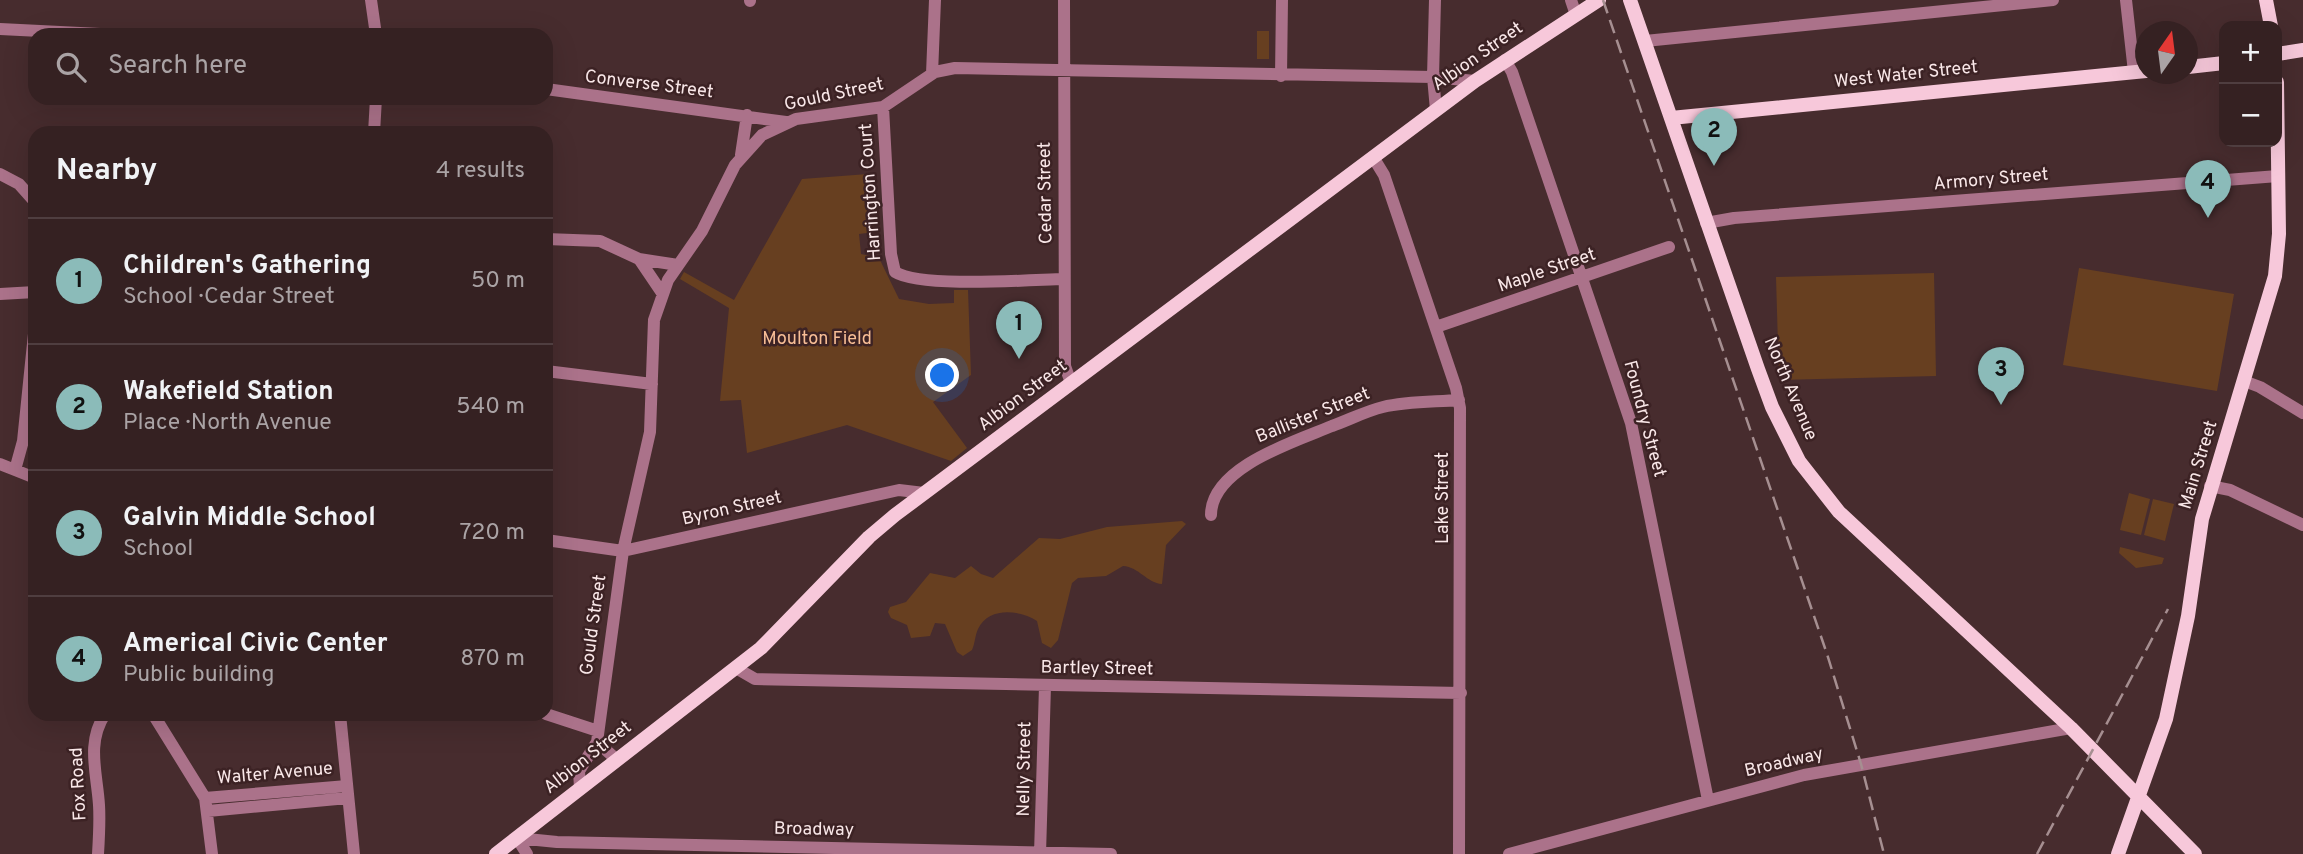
<!DOCTYPE html>
<html lang="en">
<head>
<meta charset="utf-8">
<style>
  :root { --surface:#352122; --page:#402e2f; --text:#f1f3f6; --muted:#aaa3a5; --line:#4f3e40; --accent:#8bbbb9 }
  body { margin:0; font-family:Overpass,sans-serif; background:var(--page); color:var(--text) }
  .controls { position:absolute; right:21px; top:21px; display:grid; overflow:hidden; border-radius:14px; box-shadow:0 7px 28px #0002 }
  .controls button { width:63px; height:63px; display:grid; place-items:center; padding:0; border:0; border-bottom:2px solid var(--line); background:var(--surface); color:var(--text); font:35px sans-serif }
  .compass { position:absolute; left:2135px; top:21px; width:63px; height:63px; border-radius:50%; background:var(--surface); box-shadow:0 7px 28px #0002; rotate:14deg }
  .you { position:absolute; left:943px; top:376px; width:24px; height:24px; margin:-18px; border:5px solid #fff; border-radius:50%; background:#1a73e8; box-shadow:0 0 0 10px #1a73e833 }
  .badge { display:grid; place-items:center; width:46px; height:46px; border-radius:50%; background:var(--accent); color:#111; font-size:23px; font-weight:700 }
  .pin { position:absolute; translate:-50% -58px; filter:drop-shadow(0 2px 4px #0008) }
  .pin::after { content:''; position:absolute; top:37px; width:24px; height:21px; background:inherit; clip-path:polygon(0 0,100% 0,50% 100%) }
  .list { margin:0; padding:0; list-style:none }
  h2 { display:flex; justify-content:space-between; align-items:center; height:91px; margin:0; padding:0 28px; font-size:30px }
  h2 small { font-size:23px; font-weight:400; color:var(--muted) }
  .list li { display:grid; grid-template-columns:46px 1fr auto; gap:21px; align-items:center; box-sizing:border-box; height:126px; padding:0 28px; border-top:2px solid var(--line) }
  .list b { display:block; font-size:26px; white-space:nowrap }
  .list p { margin:0; font-size:23px; white-space:nowrap; color:var(--muted) }
  .list em { font-size:23px; font-style:normal; color:var(--muted) }
  .icon { flex:none; width:38px; height:38px; fill:none; stroke:currentColor; stroke-width:2; stroke-linecap:round; stroke-linejoin:round }
  .map { position:relative; flex:none; width:2303px; height:854px; overflow:hidden }
  .search { position:absolute; background:var(--surface); box-shadow:0 7px 28px #0002; left:28px; top:28px; width:525px; height:77px; display:flex; align-items:center; gap:18px; box-sizing:border-box; padding:0 24px; border-radius:21px; color:var(--muted); font-size:26px }
  .panel { position:absolute; background:var(--surface); box-shadow:0 7px 28px #0002; left:28px; top:126px; width:525px; height:595px; border-radius:21px }
  .map>svg:first-child { display:block }
</style>
</head>
<body>
<div class="map">
<svg width="2303" height="854" viewBox="0 0 2303 854">
  <rect width="100%" height="100%" fill="#472c2e"/>
  <path fill="#673f20" d="M 1257,31 L 1269,31 L 1269,59 L 1257,59 Z
    M 868,174 L 874,232 L 859,234 L 861,254 L 879,258 L 899,299 L 929,304 L 954,303 L 954,290 L 968,290 L 971,375 L 933,402 L 967,448 L 951,461 L 847,425 L 747,453 L 741,400 L 720,401 L 729,308 L 680,279 L 684,272 L 734,300 L 802,179 Z
    M 2079,268 L 2234,294 L 2217,391 L 2063,365 Z
    M 1934,273 L 1936,376 L 1779,380 L 1776,277 Z
    M 2129,493 L 2150,499 L 2141,535 L 2120,530 Z
    M 2153,499 L 2174,504 L 2165,541 L 2144,535 Z
    M 1182,521 L 1186,524 L 1166,545 L 1162,584 C 1147,583 1139,567 1123,566 L 1106,576 L 1078,578 L 1072,583 L 1058,640 L 1051,648 L 1042,643 L 1037,621 C 1020,610 989,606 978,629 C 975,635 975,644 972,650 L 963,656 L 957,652 L 945,624 L 935,623 L 930,636 L 911,638 L 907,625 L 891,618 L 888,612 L 890,607 L 906,602 L 930,573 L 955,578 L 971,566 L 981,574 L 993,578 L 1039,538 L 1060,539 L 1107,527 Z
    M 2120,547 L 2164,558 L 2162,564 L 2136,568 L 2119,553 Z"/>
  <g fill="none" stroke-linecap="round" stroke-linejoin="round">
    <path stroke="#ab728a" stroke-width="12" d="M 371,0 L 376,35
      M 1064,0 L 1065,366 L 1071,383
      M 1435,0 L 1433,77 L 1436,110
      M 1571,0 L 1576,15
      M 2126,0 L 2134,72
      M 750,1 L 750,0
      M 0,29 L 120,35
      M 1645,41 L 2053,0
      M 1505,60 L 1512,72 L 1631,423 L 1708,800
      M 932,74 L 935,0
      M 1281,76 L 1282,0
      M 546,89 L 786,122
      M 883,107 L 891,254 L 895,272 C 920,288 1029,280 1064,279
      M 374,133 L 376,98
      M 741,155 L 747,115
      M 1373,157 L 1384,175 L 1456,388 L 1460,408 L 1459,854
      M 0,174 L 19,184 L 35,202
      M 1706,223 L 1734,218 L 2278,176
      M 546,239 L 600,241 L 639,259 L 678,265
      M 639,259 L 662,293
      M 0,294 L 35,292
      M 35,324 L 23,441 L 15,470 L 35,478
      M 1436,327 L 1669,247
      M 546,371 L 652,384
      M 2244,381 L 2260,387 L 2303,413
      M 0,464 L 15,470
      M 2210,486 L 2230,490 L 2303,525
      M 1211,515 C 1211,467 1296,441 1332,426 C 1349,420 1366,411 1383,407 C 1407,401 1434,402 1459,400
      M 546,540 L 623,551 L 899,490 L 924,493
      M 736,668 L 755,679 L 1461,693
      M 153,714 L 205,798 L 212,854
      M 340,714 L 354,854
      M 546,714 L 598,731
      M 597,742 L 617,760
      M 580,788 L 579,771 L 597,742 L 623,551 L 650,432 L 654,320 L 668,280 L 702,231 L 735,165 L 762,135 L 796,119 L 883,107 L 935,72 L 955,68 L 1433,77 L 1475,81
      M 205,798 L 347,786
      M 208,811 L 348,798
      M 517,838 L 557,842 L 1111,854
      M 517,838 L 527,854
      M 98,854 C 99,838 100,821 99,805 C 97,773 86,743 105,714
      M 1040,854 L 1045,686
      M 1509,854 L 1804,775 L 2071,728"/>
    <path stroke="#f7c8da" stroke-width="14" d="M 1630,0 L 1758,369 L 1772,407 L 1799,461 L 1839,512 L 2071,728 L 2195,854
      M 2266,0 L 2271,26
      M 2277,54 L 2303,50
      M 2188,67 L 2224,63
      M 1671,118 L 2146,71
      M 496,854 L 761,648 L 869,537 L 895,515 L 1475,81 L 1599,0
      M 2118,854 L 2166,719 L 2188,616 L 2202,519 L 2275,276 L 2279,234 L 2277,82"/>
    <path stroke="#a68f91" stroke-width="2.5" stroke-dasharray="14 7" stroke-linecap="butt" d="M 1603,0 L 1827,654 L 1861,764 L 1884,854
      M 2037,854 L 2168,609"/>
  </g>
  <g text-anchor="middle" dominant-baseline="central" stroke-width="5" stroke-linejoin="round" paint-order="stroke">
    <g font-size="18" fill="#f9e7e8" stroke="#3c2224">
      <text transform="translate(1478 57) rotate(-35)">Albion Street</text>
      <text transform="translate(1906 75) rotate(-6)">West Water Street</text>
      <text transform="translate(649 85) rotate(7)">Converse Street</text>
      <text transform="translate(834 95) rotate(-12)">Gould Street</text>
      <text transform="translate(1991 180) rotate(-5)">Armory Street</text>
      <text transform="translate(871 192) rotate(-94)">Harrington Court</text>
      <text transform="translate(1046 193) rotate(-91)">Cedar Street</text>
      <text transform="translate(1547 271) rotate(-19)">Maple Street</text>
      <text transform="translate(1790 389) rotate(67)">North Avenue</text>
      <text transform="translate(1023 396) rotate(-37)">Albion Street</text>
      <text transform="translate(1313 416) rotate(-22)">Ballister Street</text>
      <text transform="translate(1644 419) rotate(75)">Foundry Street</text>
      <text transform="translate(2199 465) rotate(-73)">Main Street</text>
      <text transform="translate(1443 498) rotate(-90)">Lake Street</text>
      <text transform="translate(732 509) rotate(-13)">Byron Street</text>
      <text transform="translate(594 625) rotate(-82)">Gould Street</text>
      <text transform="translate(1097 669) rotate(1)">Bartley Street</text>
      <text transform="translate(588 758) rotate(-38)">Albion Street</text>
      <text transform="translate(1784 763) rotate(-13)">Broadway</text>
      <text transform="translate(1025 769) rotate(-89)">Nelly Street</text>
      <text transform="translate(275 774) rotate(-5)">Walter Avenue</text>
      <text transform="translate(79 784) rotate(-93)">Fox Road</text>
      <text transform="translate(814 830) rotate(1)">Broadway</text>
    </g>
    <g font-size="18" fill="#f8be96" stroke="#3c2224">
      <text x="817" y="339">Moulton Field</text>
    </g>
  </g>
</svg>
<div class="controls">
<button>+</button>
<button>−</button>
</div>
<svg class="compass" viewBox="-18 -18 36 36"><path d="M0-13l5 13h-10z" fill="#e53935"/><path d="M0 13l5-13h-10z" fill="#aaa3a5"/></svg>
<div class="you"></div>
<div class="pin badge" style="left:1019px;top:359px">1</div>
<div class="pin badge" style="left:1714px;top:166px">2</div>
<div class="pin badge" style="left:2001px;top:405px">3</div>
<div class="pin badge" style="left:2208px;top:218px">4</div>
<div class="search"><svg class="icon" aria-label="search" viewBox="0 0 24 24"><circle cx="10" cy="10" r="6"/><path d="M15 15l6 6"/></svg>Search here</div>
<section class="panel">
<h2>Nearby<small>4 results</small></h2>
<ul class="list">
<li><span class="badge">1</span><div><b>Children's Gathering</b><p>School · Cedar Street</p></div><em>50 m</em></li>
<li><span class="badge">2</span><div><b>Wakefield Station</b><p>Place · North Avenue</p></div><em>540 m</em></li>
<li><span class="badge">3</span><div><b>Galvin Middle School</b><p>School</p></div><em>720 m</em></li>
<li><span class="badge">4</span><div><b>Americal Civic Center</b><p>Public building</p></div><em>870 m</em></li>
</ul>
</section>
</div>
</body>
</html>
